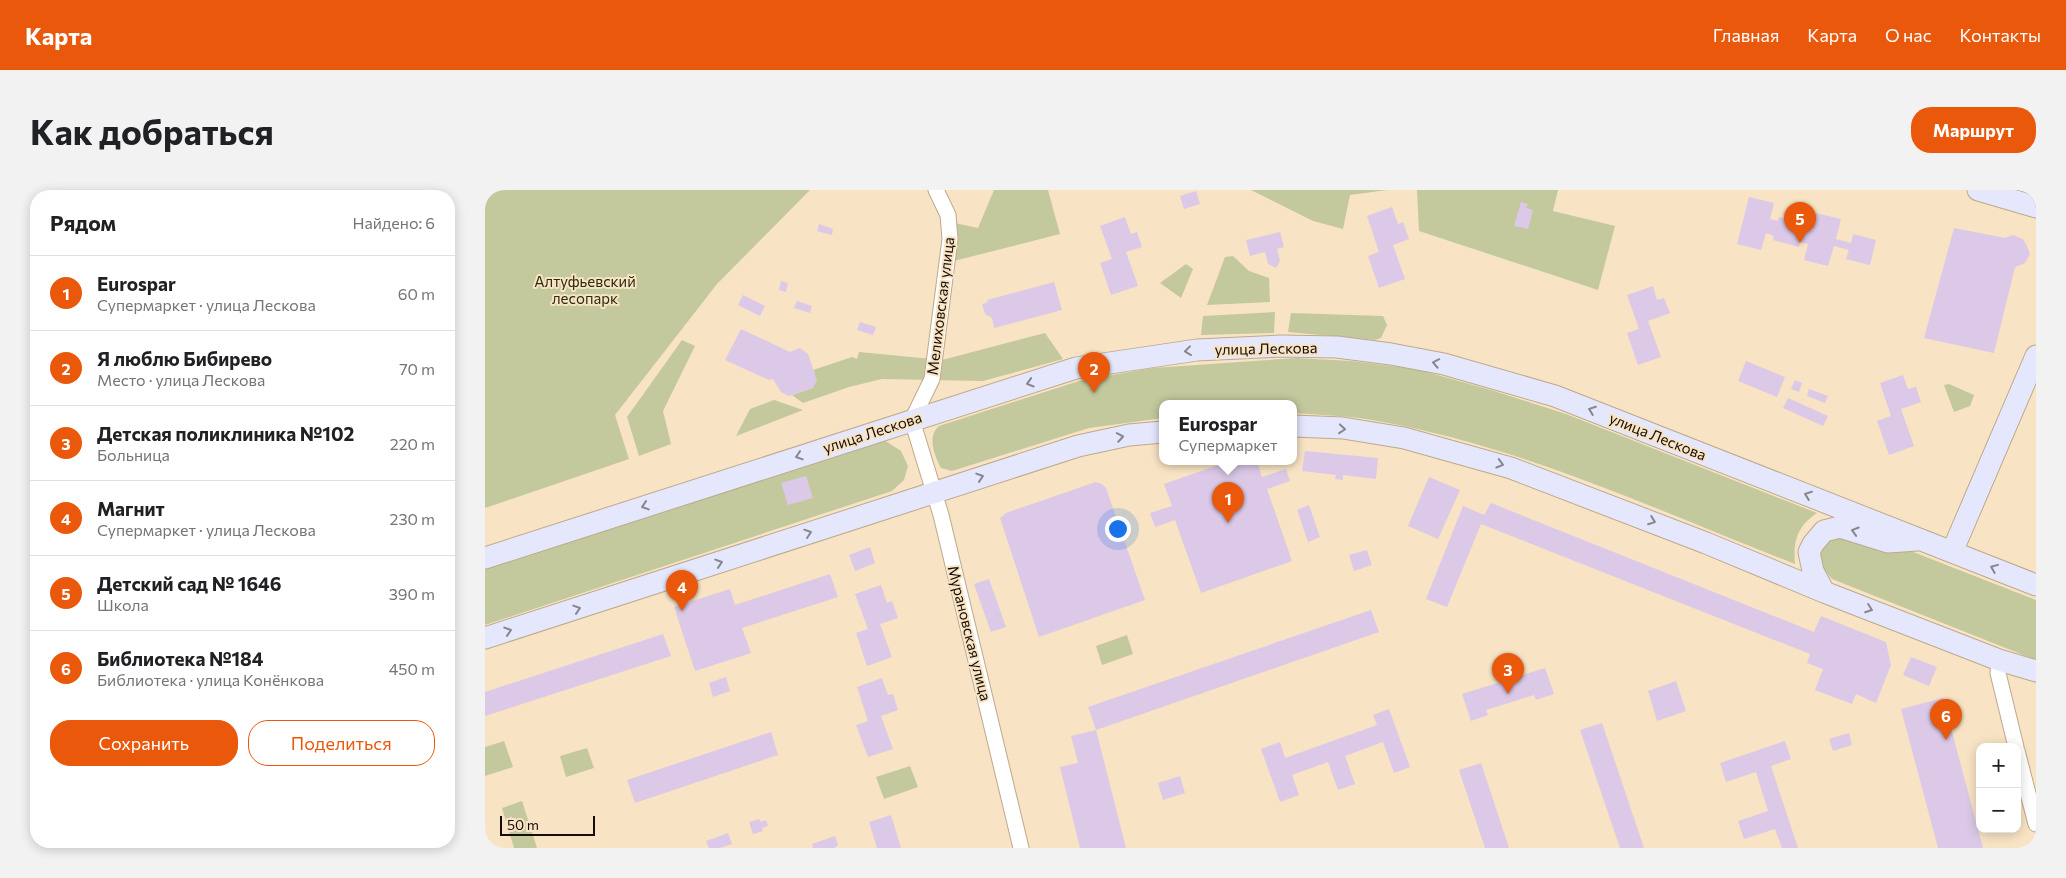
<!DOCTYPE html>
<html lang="ru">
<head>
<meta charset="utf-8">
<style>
  :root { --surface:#fff; --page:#f2f2f2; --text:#202124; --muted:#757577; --line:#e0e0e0; --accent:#ea580c }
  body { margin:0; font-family:Commissioner,sans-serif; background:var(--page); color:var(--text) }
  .controls { position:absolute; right:15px; bottom:15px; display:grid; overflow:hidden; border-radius:10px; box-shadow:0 2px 12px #0003 }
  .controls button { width:45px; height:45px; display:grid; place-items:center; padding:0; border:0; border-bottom:1px solid var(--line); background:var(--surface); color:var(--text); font:25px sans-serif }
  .scale { position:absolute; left:15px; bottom:12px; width:95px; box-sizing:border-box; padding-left:5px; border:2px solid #150e04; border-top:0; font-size:14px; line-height:18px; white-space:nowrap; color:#150e04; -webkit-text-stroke:4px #f8e3c4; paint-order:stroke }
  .you { position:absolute; left:632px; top:338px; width:18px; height:18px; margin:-12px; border:4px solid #fff; border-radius:50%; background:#1a73e8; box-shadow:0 0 0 8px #1a73e833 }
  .badge { display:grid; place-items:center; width:32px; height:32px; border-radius:50%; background:var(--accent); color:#fff; font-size:16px; font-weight:700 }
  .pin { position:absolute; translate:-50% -41px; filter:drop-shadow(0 1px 2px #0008) }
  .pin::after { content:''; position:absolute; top:26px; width:18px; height:15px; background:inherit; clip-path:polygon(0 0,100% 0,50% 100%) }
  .popup { position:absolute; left:674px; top:210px; width:138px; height:65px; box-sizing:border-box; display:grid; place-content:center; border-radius:10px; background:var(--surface); filter:drop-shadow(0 1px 4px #0005); font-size:16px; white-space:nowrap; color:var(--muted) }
  .popup b { font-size:19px; color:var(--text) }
  .popup::after { content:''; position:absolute; left:50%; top:100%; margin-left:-10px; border:10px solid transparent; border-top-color:var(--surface) }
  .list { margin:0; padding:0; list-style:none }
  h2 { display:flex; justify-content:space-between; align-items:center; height:65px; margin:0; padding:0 20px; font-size:21px }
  h2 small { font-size:16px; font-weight:400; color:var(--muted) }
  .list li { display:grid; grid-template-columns:32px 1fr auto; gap:15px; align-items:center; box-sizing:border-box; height:75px; padding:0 20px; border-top:1px solid var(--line) }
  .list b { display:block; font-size:19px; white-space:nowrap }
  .list p { margin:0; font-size:16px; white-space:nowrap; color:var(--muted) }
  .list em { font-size:16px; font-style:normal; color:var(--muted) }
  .actions { display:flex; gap:10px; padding:15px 20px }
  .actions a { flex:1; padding:11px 0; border:1px solid var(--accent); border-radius:20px; text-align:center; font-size:18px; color:var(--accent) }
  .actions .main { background:var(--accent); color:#fff }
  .map { position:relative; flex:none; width:1551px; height:658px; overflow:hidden; border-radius:20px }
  header { display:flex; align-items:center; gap:30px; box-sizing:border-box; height:70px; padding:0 25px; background:var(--accent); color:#fff }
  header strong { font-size:24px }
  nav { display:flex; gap:28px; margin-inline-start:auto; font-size:18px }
  .intro { display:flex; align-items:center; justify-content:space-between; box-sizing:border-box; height:120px; padding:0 30px }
  h1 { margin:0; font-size:35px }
  .button { padding:12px 22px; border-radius:20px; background:var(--accent); color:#fff; font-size:18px; font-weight:700 }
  main { display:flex; gap:30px; padding:0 30px }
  aside { flex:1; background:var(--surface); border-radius:20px; box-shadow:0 2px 12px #0003 }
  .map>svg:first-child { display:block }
</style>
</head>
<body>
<header>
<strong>Карта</strong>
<nav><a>Главная</a><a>Карта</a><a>О нас</a><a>Контакты</a></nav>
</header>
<div class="intro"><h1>Как добраться</h1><a class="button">Маршрут</a></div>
<main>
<aside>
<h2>Рядом<small>Найдено: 6</small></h2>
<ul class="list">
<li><span class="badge">1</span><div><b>Eurospar</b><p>Супермаркет · улица Лескова</p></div><em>60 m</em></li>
<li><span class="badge">2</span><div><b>Я люблю Бибирево</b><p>Место · улица Лескова</p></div><em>70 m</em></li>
<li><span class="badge">3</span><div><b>Детская поликлиника №102</b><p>Больница</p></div><em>220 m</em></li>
<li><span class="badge">4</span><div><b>Магнит</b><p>Супермаркет · улица Лескова</p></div><em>230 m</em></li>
<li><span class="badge">5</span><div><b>Детский сад № 1646</b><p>Школа</p></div><em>390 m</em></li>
<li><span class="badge">6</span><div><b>Библиотека №184</b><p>Библиотека · улица Конёнкова</p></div><em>450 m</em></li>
</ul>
<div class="actions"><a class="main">Сохранить</a><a>Поделиться</a></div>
</aside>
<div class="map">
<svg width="1551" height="658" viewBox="0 0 1551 658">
  <rect width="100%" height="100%" fill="#f8e3c4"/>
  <path fill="#c3c99d" d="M 0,0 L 325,0 L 232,94 L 130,225 L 144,269 L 0,318 Z
    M 509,0 L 563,0 L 575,44 L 469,71 L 470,33 L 493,38 Z
    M 766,0 L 902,0 L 865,5 L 858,39 L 828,31 Z
    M 932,0 L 1073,0 L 1068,21 L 1130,36 L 1113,100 L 934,41 Z
    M 748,66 L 764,81 L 784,88 L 785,112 L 722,115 L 740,67 Z
    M 701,74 L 708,79 L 696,108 L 675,93 Z
    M 790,122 L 789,143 L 716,145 L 718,126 Z
    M 806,123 L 898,126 L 902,135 L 896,148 L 890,150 L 803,142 Z
    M 560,143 L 578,169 L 498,191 L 397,189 L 364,197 L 318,213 L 307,205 L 328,198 L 328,180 L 367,167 L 372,169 L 374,162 L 457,170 Z
    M 197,150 L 210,156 L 178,221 L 186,254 L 154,266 L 142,227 Z
    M 811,168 L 866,171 L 931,179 L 1006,200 L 1081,224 L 1332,323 C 1312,336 1308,352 1310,374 C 1176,322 1041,258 898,232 C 869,226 838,225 808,223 L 808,214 L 678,214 L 678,228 L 604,238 L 467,281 L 456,278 C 449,265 442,246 454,236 L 597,190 L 668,178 Z
    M 1464,194 L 1489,205 L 1485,216 L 1469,222 L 1459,195 Z
    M 289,210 L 318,220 L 251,246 L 265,219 Z
    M 399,250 L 416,261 L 423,276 L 419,290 L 407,301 L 0,435 L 0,378 Z
    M 1347,345 L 1418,358 L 1551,410 L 1551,470 L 1347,389 L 1336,376 L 1335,360 Z
    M 642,445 L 648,464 L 617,475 L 611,456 Z
    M 19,551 L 28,577 L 0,586 L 0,557 Z
    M 102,558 L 109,578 L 81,587 L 75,566 Z
    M 425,576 L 433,597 L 399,609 L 391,587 Z
    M 37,611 L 52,658 L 29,658 L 17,618 Z"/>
  <path fill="#dbc9e7" d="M 711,1 L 715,14 L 699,19 L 695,6 Z
    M 1264,7 L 1289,13 L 1285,29 L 1293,31 L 1294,27 L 1320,34 L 1319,38 L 1327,40 L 1331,23 L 1356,29 L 1351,49 L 1366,53 L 1368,44 L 1391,50 L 1385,75 L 1361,69 L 1364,60 L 1349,56 L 1343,76 L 1319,70 L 1323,54 L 1315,52 L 1314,57 L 1288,50 L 1289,46 L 1281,43 L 1276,60 L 1252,54 Z
    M 1036,12 L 1043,14 L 1041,18 L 1048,20 L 1043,39 L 1029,36 Z
    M 907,17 L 913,34 L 918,32 L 924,49 L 908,55 L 920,89 L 894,98 L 883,66 L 894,62 L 882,26 Z
    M 640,27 L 646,44 L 652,42 L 657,57 L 641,62 L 653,96 L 626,105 L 615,73 L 627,69 L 615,36 Z
    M 334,34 L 348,39 L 347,45 L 332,41 Z
    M 1469,38 L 1520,48 L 1528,45 L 1538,49 L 1542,56 L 1545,64 L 1540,73 L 1530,77 L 1509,163 L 1439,148 Z
    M 795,42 L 799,57 L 792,59 L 795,71 L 791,78 L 783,74 L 780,62 L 765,66 L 761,50 Z
    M 296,91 L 303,93 L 301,102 L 294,100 Z
    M 569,92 L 577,120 L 509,138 L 507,128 L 500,124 L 497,114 L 503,112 L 502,110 Z
    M 1168,96 L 1172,110 L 1179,108 L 1185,123 L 1163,131 L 1176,167 L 1153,175 L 1142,143 L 1154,139 L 1142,105 Z
    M 258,105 L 280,116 L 275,126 L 253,115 Z
    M 312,111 L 327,116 L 325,123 L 309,118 Z
    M 375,132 L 391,137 L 388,145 L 372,140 Z
    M 256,139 L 305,162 L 315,158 L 323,164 L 332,190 L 328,198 L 304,206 L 296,202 L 288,189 L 284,190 L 240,170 Z
    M 1261,171 L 1300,187 L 1292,207 L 1253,191 Z
    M 1418,185 L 1423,199 L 1431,197 L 1436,212 L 1416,219 L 1429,256 L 1404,265 L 1392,231 L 1406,226 L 1395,193 Z
    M 1310,190 L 1317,193 L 1314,202 L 1306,199 Z
    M 1324,199 L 1343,206 L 1340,213 L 1322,206 Z
    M 1303,208 L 1343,226 L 1338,236 L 1298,218 Z
    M 820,261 L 893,268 L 891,289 L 858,285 L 858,290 L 850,289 L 851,285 L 817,281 Z
    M 742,272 L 772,272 L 777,287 L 801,279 L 805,291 L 782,299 L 807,371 L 716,403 L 690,330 L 670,337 L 665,323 L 687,316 L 679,294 Z
    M 321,286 L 328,308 L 303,315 L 296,293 Z
    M 944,287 L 975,300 L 953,349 L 923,336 Z
    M 611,292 L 617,294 L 621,298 L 660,410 L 554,447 L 515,328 L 521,323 Z
    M 1006,313 L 1329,442 L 1336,426 L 1401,452 L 1406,475 L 1391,513 L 1371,504 L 1367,514 L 1330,500 L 1338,479 L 1322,473 L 1325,464 L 996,334 L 962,417 L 941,409 L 978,316 L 999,325 Z
    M 824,315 L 835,347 L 823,352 L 812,320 Z
    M 385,357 L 390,373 L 370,381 L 364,365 Z
    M 882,360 L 887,375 L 869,381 L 864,365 Z
    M 345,384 L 353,407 L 257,438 L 266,463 L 210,481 L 189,417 L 245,399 L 250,415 Z
    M 504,389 L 521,437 L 506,442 L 489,394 Z
    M 396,395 L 402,413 L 407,411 L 413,428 L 395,434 L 407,467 L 382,476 L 371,443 L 383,439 L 370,404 Z
    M 886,420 L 894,442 L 611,540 L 603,517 Z
    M 178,444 L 186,466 L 0,526 L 0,502 Z
    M 1426,467 L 1452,477 L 1444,496 L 1418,485 Z
    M 1060,478 L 1069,504 L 1051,510 L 1049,505 L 1001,520 L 1003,525 L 986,531 L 977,504 Z
    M 241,487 L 245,501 L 228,507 L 224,493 Z
    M 397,488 L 403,505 L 408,504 L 413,520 L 396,526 L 408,559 L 383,567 L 371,535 L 383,531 L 372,497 Z
    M 1191,491 L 1201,521 L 1172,531 L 1163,501 Z
    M 1458,508 L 1498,658 L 1453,658 L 1416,519 Z
    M 904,519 L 925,577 L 909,583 L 898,552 L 860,566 L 870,594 L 853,600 L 843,572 L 807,585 L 814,605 L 795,612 L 776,559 L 795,552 L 800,568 L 892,535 L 888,525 Z
    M 1117,533 L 1159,658 L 1135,658 L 1095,540 Z
    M 611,540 L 641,658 L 595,658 L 575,577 L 593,573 L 586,546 Z
    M 286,542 L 293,565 L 150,613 L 142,590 Z
    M 1364,543 L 1367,555 L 1348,561 L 1344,549 Z
    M 1300,551 L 1306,569 L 1286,576 L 1313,658 L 1297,658 L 1290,639 L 1259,649 L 1253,631 L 1283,621 L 1271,582 L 1241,592 L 1235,573 Z
    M 996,573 L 1024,658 L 1000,658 L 974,580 Z
    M 695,586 L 700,603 L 678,610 L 673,593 Z
    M 406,625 L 416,658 L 392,658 L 384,632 Z
    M 274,629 L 276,632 L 281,630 L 283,636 L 277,638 L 278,641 L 268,644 L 264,632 Z
    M 243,643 L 247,654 L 235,658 L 224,658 L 221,651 Z
    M 350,646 L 353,655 L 349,658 L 328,658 L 327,654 Z"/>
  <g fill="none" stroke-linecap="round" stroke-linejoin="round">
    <defs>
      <path id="street" d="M 451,0 L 463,25 L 465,49 L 447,189 L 427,230 L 456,325 L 536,658
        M 1514,470 L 1513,483 L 1531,557
        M 1532,561 L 1551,634"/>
      <path id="secondary" d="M 1493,0 L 1551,17
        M 808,236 L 858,238 L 919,248 L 1026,278 L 1221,353 L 1339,402 L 1514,470 L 1551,481
        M 1467,362 L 1551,166
        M 0,368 L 591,178 L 712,160 L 796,156 L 852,157 L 906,164 L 959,174 L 1070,206 L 1551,395
        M 1339,402 L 1328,381 L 1324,362 L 1328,354 L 1339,341 L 1355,337 L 1403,352 L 1432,350
        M 0,448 L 593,256 L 644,245 L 678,242"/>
    </defs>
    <use href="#street" stroke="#bda98c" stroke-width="17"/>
    <use href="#secondary" stroke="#bda98c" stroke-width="23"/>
    <use href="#street" stroke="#fff" stroke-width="15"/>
    <use href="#secondary" stroke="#e5e8fd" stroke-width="21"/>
  </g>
  <defs><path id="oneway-chevron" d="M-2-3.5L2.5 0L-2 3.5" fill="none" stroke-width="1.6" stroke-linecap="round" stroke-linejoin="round" transform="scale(1.25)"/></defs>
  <g stroke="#87868d">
    <use href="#oneway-chevron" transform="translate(703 161) rotate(173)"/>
    <use href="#oneway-chevron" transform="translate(951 173) rotate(-169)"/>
    <use href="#oneway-chevron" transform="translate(545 193) rotate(163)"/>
    <use href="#oneway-chevron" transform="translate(1107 220) rotate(-159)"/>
    <use href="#oneway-chevron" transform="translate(857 239) rotate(5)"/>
    <use href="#oneway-chevron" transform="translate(635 247) rotate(-10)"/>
    <use href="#oneway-chevron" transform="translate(314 266) rotate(162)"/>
    <use href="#oneway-chevron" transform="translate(1015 274) rotate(16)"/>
    <use href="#oneway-chevron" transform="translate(495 287) rotate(-18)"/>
    <use href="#oneway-chevron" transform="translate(1323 305) rotate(-159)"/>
    <use href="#oneway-chevron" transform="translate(160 316) rotate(162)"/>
    <use href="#oneway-chevron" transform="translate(1167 331) rotate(21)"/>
    <use href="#oneway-chevron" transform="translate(1370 341) rotate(-163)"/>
    <use href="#oneway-chevron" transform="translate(323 343) rotate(-19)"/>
    <use href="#oneway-chevron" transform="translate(234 373) rotate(-18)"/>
    <use href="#oneway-chevron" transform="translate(1509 378) rotate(-158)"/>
    <use href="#oneway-chevron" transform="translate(92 419) rotate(-18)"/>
    <use href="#oneway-chevron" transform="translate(1384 419) rotate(20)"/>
    <use href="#oneway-chevron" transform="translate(23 441) rotate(-18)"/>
  </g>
  <g text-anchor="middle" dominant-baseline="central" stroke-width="4" stroke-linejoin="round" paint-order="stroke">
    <g font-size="15" fill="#292c0d" stroke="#f8e3c4">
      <text x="100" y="91">Алтуфьевский<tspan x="100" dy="17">лесопарк</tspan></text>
    </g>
    <g font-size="15" fill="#150e04" stroke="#f8e3c4">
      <text transform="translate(455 116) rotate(-83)">Мелиховская улица</text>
      <text transform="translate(781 158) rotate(-1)">улица Лескова</text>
      <text transform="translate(387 242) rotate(-18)">улица Лескова</text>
      <text transform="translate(1173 246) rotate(22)">улица Лескова</text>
      <text transform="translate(485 443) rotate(76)">Мурановская улица</text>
    </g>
  </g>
</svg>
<div class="controls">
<button>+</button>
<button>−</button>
</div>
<div class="scale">50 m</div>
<div class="you"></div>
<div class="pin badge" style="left:743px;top:333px">1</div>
<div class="popup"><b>Eurospar</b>Супермаркет</div>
<div class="pin badge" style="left:609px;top:203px">2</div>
<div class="pin badge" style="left:1023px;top:504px">3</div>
<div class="pin badge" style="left:197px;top:421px">4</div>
<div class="pin badge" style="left:1315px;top:53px">5</div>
<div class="pin badge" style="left:1461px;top:550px">6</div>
</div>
</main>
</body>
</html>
